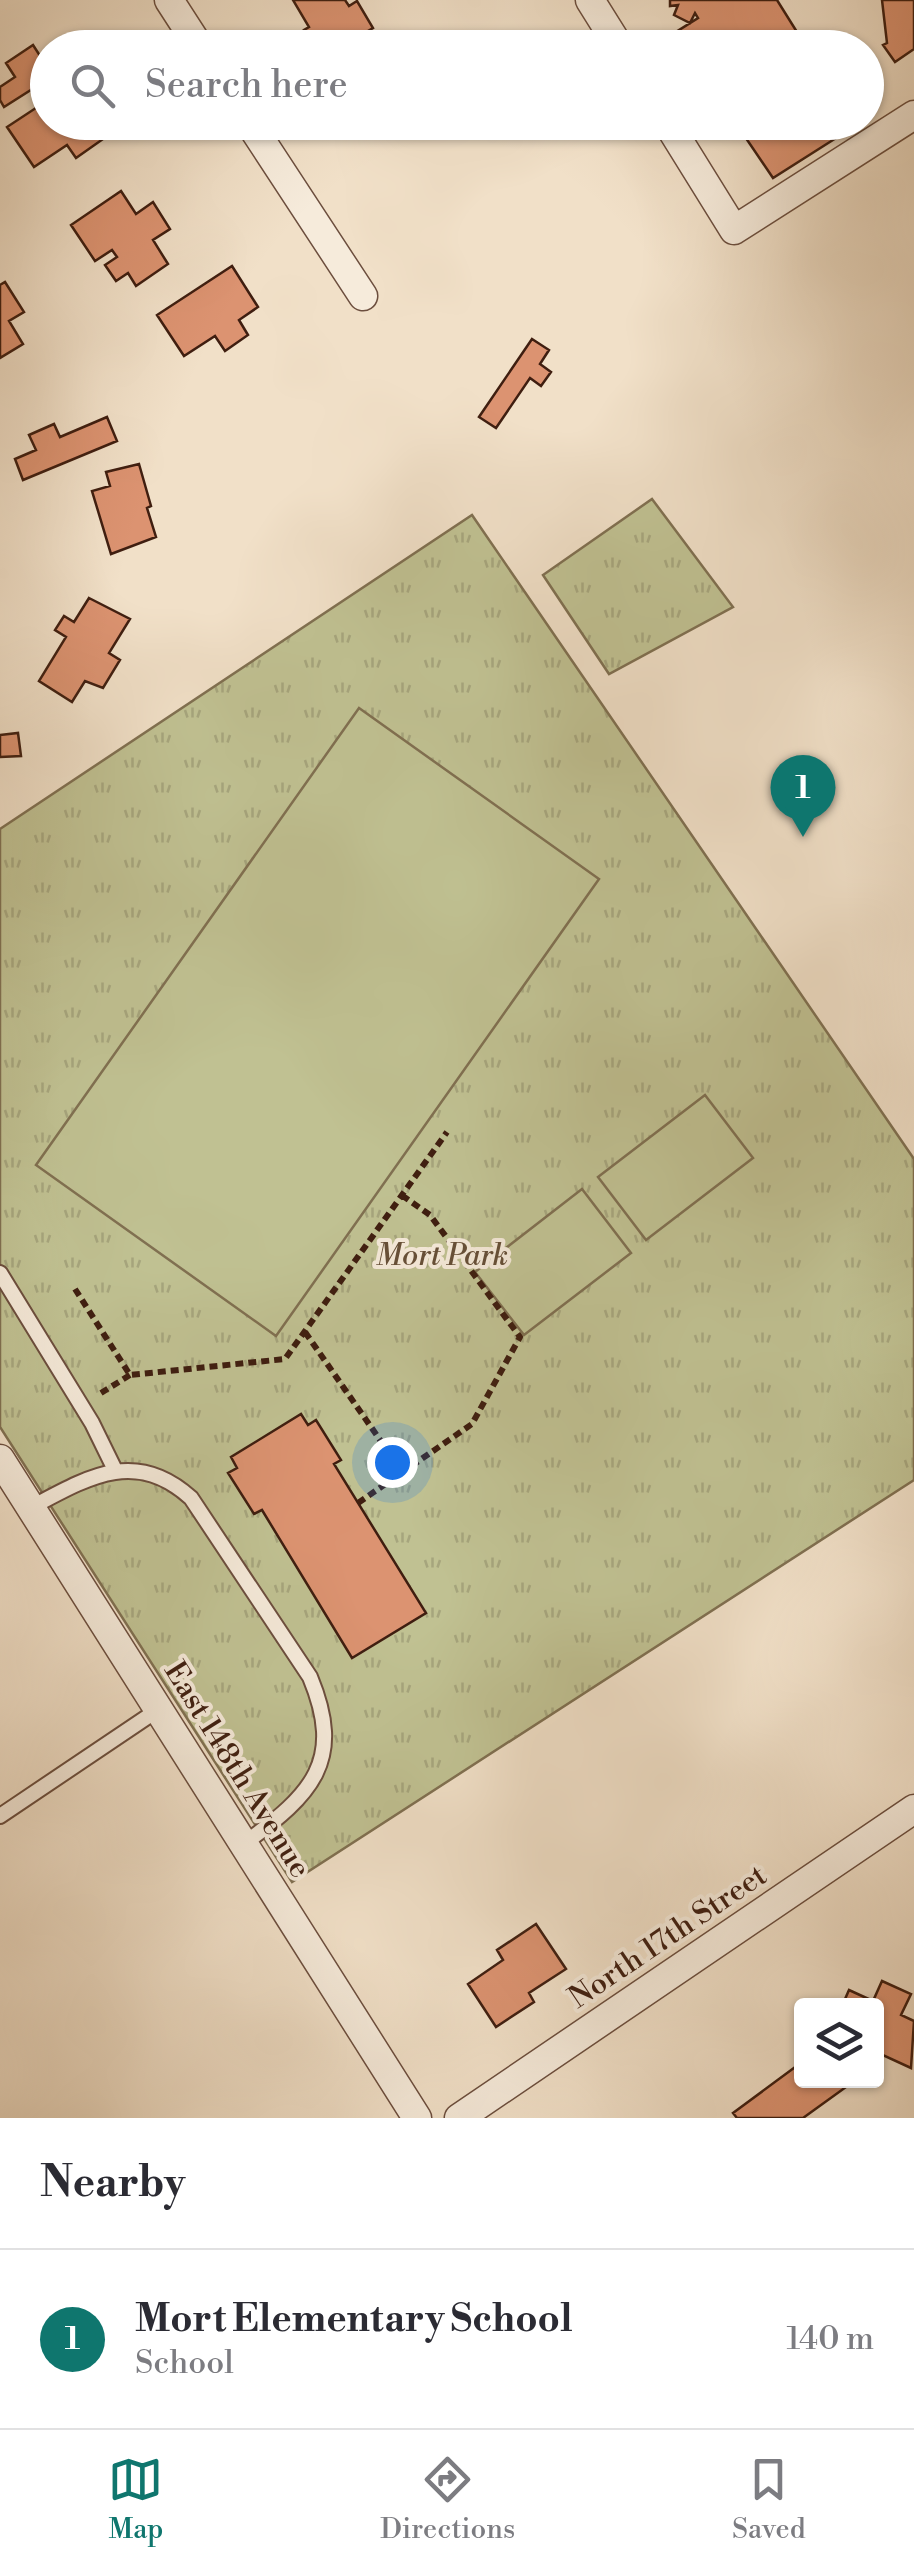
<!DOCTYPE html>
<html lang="en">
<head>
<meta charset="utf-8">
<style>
  :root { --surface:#fff; --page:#f7f7f7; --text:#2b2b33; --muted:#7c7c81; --line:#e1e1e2; --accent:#0f766e }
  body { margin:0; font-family:"Libre Bodoni",serif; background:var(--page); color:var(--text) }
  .controls { position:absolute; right:30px; bottom:30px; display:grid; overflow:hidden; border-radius:10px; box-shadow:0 2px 8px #0004 }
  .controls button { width:90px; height:90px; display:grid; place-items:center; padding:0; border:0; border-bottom:2px solid var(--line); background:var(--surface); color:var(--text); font:50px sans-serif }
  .you { position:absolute; left:392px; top:1462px; width:35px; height:35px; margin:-25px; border:8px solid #fff; border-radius:50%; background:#1a73e8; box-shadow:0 0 0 15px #1a73e833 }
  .badge { display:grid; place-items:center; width:65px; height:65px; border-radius:50%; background:var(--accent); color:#fff; font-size:32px; font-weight:700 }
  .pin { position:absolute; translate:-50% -82px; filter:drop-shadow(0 2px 5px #0008) }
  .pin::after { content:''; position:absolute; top:52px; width:35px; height:30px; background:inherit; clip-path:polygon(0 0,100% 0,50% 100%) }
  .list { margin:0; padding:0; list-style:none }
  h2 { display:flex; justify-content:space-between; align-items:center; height:130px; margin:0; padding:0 40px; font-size:42px }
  h2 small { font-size:32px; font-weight:400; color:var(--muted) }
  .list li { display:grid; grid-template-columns:65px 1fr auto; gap:30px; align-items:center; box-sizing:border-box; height:180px; padding:0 40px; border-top:2px solid var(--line) }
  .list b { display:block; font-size:38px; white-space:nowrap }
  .list p { margin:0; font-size:32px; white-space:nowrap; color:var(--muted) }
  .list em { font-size:32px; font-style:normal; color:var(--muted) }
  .icon { flex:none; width:55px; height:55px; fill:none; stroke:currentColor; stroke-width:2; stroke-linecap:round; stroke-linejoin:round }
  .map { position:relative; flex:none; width:914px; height:2118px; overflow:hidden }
  .search { position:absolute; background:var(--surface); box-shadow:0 2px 8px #0004; left:30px; right:30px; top:30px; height:110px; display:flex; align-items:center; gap:25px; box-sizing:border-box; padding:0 35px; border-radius:55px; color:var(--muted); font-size:38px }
  .sheet { height:310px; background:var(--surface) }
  nav { display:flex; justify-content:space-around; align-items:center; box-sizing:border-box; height:140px; border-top:2px solid var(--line); background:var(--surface); font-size:28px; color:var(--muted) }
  nav a { display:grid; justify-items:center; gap:5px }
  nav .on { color:var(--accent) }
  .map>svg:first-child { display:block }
</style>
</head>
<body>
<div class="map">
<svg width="914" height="2118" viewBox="0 0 914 2118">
  <defs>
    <pattern id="grass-tufts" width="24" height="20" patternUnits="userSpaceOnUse" patternTransform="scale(2.5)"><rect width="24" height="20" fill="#c0c192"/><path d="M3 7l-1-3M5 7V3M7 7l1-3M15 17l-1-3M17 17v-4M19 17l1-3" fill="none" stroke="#a6a57d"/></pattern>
  </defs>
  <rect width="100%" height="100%" fill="#f1e0c8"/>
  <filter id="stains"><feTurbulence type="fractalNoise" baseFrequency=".002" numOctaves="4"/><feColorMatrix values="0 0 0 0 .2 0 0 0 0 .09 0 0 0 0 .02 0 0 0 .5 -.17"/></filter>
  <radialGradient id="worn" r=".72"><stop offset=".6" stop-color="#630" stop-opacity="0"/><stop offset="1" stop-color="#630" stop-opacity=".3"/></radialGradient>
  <path fill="url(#grass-tufts)" stroke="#807051" stroke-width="2.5" d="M 652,499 L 733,607 L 609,674 L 543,575 Z
    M 472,515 L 914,1159 L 914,1480 L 292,1882 L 0,1427 L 0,829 Z"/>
  <path fill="#c0c192" stroke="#807051" stroke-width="2.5" d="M 359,708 L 599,879 L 276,1336 L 36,1165 Z
    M 705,1095 L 753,1158 L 646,1240 L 598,1177 Z
    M 582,1189 L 631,1253 L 524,1335 L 475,1272 Z"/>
  <path fill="#dc9371" stroke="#3f1e10" stroke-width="2.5" d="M 293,0 L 345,0 L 349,6 L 357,1 L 373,28 L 363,34 L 371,48 L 321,48 L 317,40 L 312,43 L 304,30 L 309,27 Z
    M 670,0 L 777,0 L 807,48 L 686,48 L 676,32 L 698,18 L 695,13 L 690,23 L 674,15 L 678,5 L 670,6 Z
    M 882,0 L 914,0 L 914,49 L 895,62 L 883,45 L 887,43 Z
    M 82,33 L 92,48 L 60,48 Z
    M 33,45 L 42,59 L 48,56 L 48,79 L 4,107 L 0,100 L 0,87 L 15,77 L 6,63 Z
    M 48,100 L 48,122 L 103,122 L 95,128 L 103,139 L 76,158 L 67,145 L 34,167 L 7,127 Z
    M 735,122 L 854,122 L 855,126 L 773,178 Z
    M 121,191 L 136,214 L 153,202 L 170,229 L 153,240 L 168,264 L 136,286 L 128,273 L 116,281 L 105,265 L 117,257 L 112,250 L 95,261 L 71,225 Z
    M 232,266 L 258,307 L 239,320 L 248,335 L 225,351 L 215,336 L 184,356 L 157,315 Z
    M 5,282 L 24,312 L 9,321 L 23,344 L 0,358 L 0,285 Z
    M 532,339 L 549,350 L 540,364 L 551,372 L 541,386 L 530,378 L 496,428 L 479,417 Z
    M 107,417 L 117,441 L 23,480 L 15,459 L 36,450 L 29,435 L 54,424 L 60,437 Z
    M 139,464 L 151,506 L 147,508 L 156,537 L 111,554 L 92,491 L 110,486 L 106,472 Z
    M 89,598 L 130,619 L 109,653 L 120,660 L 103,688 L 85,681 L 72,702 L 39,681 L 66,637 L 55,630 L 64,616 L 74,622 Z
    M 18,733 L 21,756 L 0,757 L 0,735 Z
    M 301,1414 L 308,1425 L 316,1420 L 341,1460 L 334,1464 L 426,1613 L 352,1658 L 262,1510 L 254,1514 L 228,1473 L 237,1468 L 231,1457 Z
    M 536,1924 L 566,1969 L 529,1993 L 534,2002 L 496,2027 L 468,1984 L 503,1960 L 497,1950 Z
    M 882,1981 L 911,1994 L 901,2015 L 914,2021 L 911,2068 L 876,2052 L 876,2006 L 842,2006 L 849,1990 L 873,2001 Z
    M 802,2062 L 802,2080 L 841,2080 L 846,2087 L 803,2118 L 737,2118 L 733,2113 Z"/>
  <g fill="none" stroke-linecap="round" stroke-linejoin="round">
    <defs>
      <path id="service" d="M 0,1273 L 92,1423 L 116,1472
        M 32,1507 C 88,1477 136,1448 191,1498 L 310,1677 C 345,1761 312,1794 245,1843
        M 0,1816 L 159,1709"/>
      <path id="minor" d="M 169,0 L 200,48
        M 590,0 L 620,48
        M 249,122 L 363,296
        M 667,122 L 734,230 L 914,115
        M 0,1459 L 417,2118
        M 459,2118 L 914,1809"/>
    </defs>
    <use href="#service" stroke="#6c4e3e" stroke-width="18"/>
    <use href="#minor" stroke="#6c4e3e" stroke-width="31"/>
    <path stroke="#3f1e10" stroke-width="6" stroke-dasharray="8 5" stroke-linecap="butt" d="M 75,1289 L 130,1375 L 285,1359 L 447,1132
      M 305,1332 L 403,1473
      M 101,1393 L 130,1375
      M 358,1503 L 472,1424 L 520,1337 L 430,1215 L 400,1194"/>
    <use href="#service" stroke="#f6ebdb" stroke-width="14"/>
    <use href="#minor" stroke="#f6ebdb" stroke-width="28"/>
  </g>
  <g text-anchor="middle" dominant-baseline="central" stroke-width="8" stroke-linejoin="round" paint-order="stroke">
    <g font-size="30" font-style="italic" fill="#664f37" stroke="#f6ebdb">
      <text x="442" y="1256">Mort Park</text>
    </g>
    <g font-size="30" fill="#3f1e10" stroke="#f6ebdb">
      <text transform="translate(237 1770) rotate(58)">East 148th Avenue</text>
      <text transform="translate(668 1937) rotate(-34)">North 17th Street</text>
    </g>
  </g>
  <rect width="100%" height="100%" filter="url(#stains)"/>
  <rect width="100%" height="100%" fill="url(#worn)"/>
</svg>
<div class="controls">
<button><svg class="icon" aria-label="layers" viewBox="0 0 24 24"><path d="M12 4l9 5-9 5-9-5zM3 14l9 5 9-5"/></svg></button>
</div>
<div class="you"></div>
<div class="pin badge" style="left:803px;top:837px">1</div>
<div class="search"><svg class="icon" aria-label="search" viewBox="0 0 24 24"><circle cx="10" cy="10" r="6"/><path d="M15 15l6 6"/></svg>Search here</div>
</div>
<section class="sheet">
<h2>Nearby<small></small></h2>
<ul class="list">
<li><span class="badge">1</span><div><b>Mort Elementary School</b><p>School</p></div><em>140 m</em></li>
</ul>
</section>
<nav>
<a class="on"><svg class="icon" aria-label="map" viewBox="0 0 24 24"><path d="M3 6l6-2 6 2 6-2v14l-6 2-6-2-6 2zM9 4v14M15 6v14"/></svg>Map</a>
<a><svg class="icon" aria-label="directions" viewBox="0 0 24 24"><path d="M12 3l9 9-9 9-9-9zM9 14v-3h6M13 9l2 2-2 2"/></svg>Directions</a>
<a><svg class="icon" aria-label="saved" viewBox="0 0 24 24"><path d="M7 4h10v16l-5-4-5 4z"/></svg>Saved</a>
</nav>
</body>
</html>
